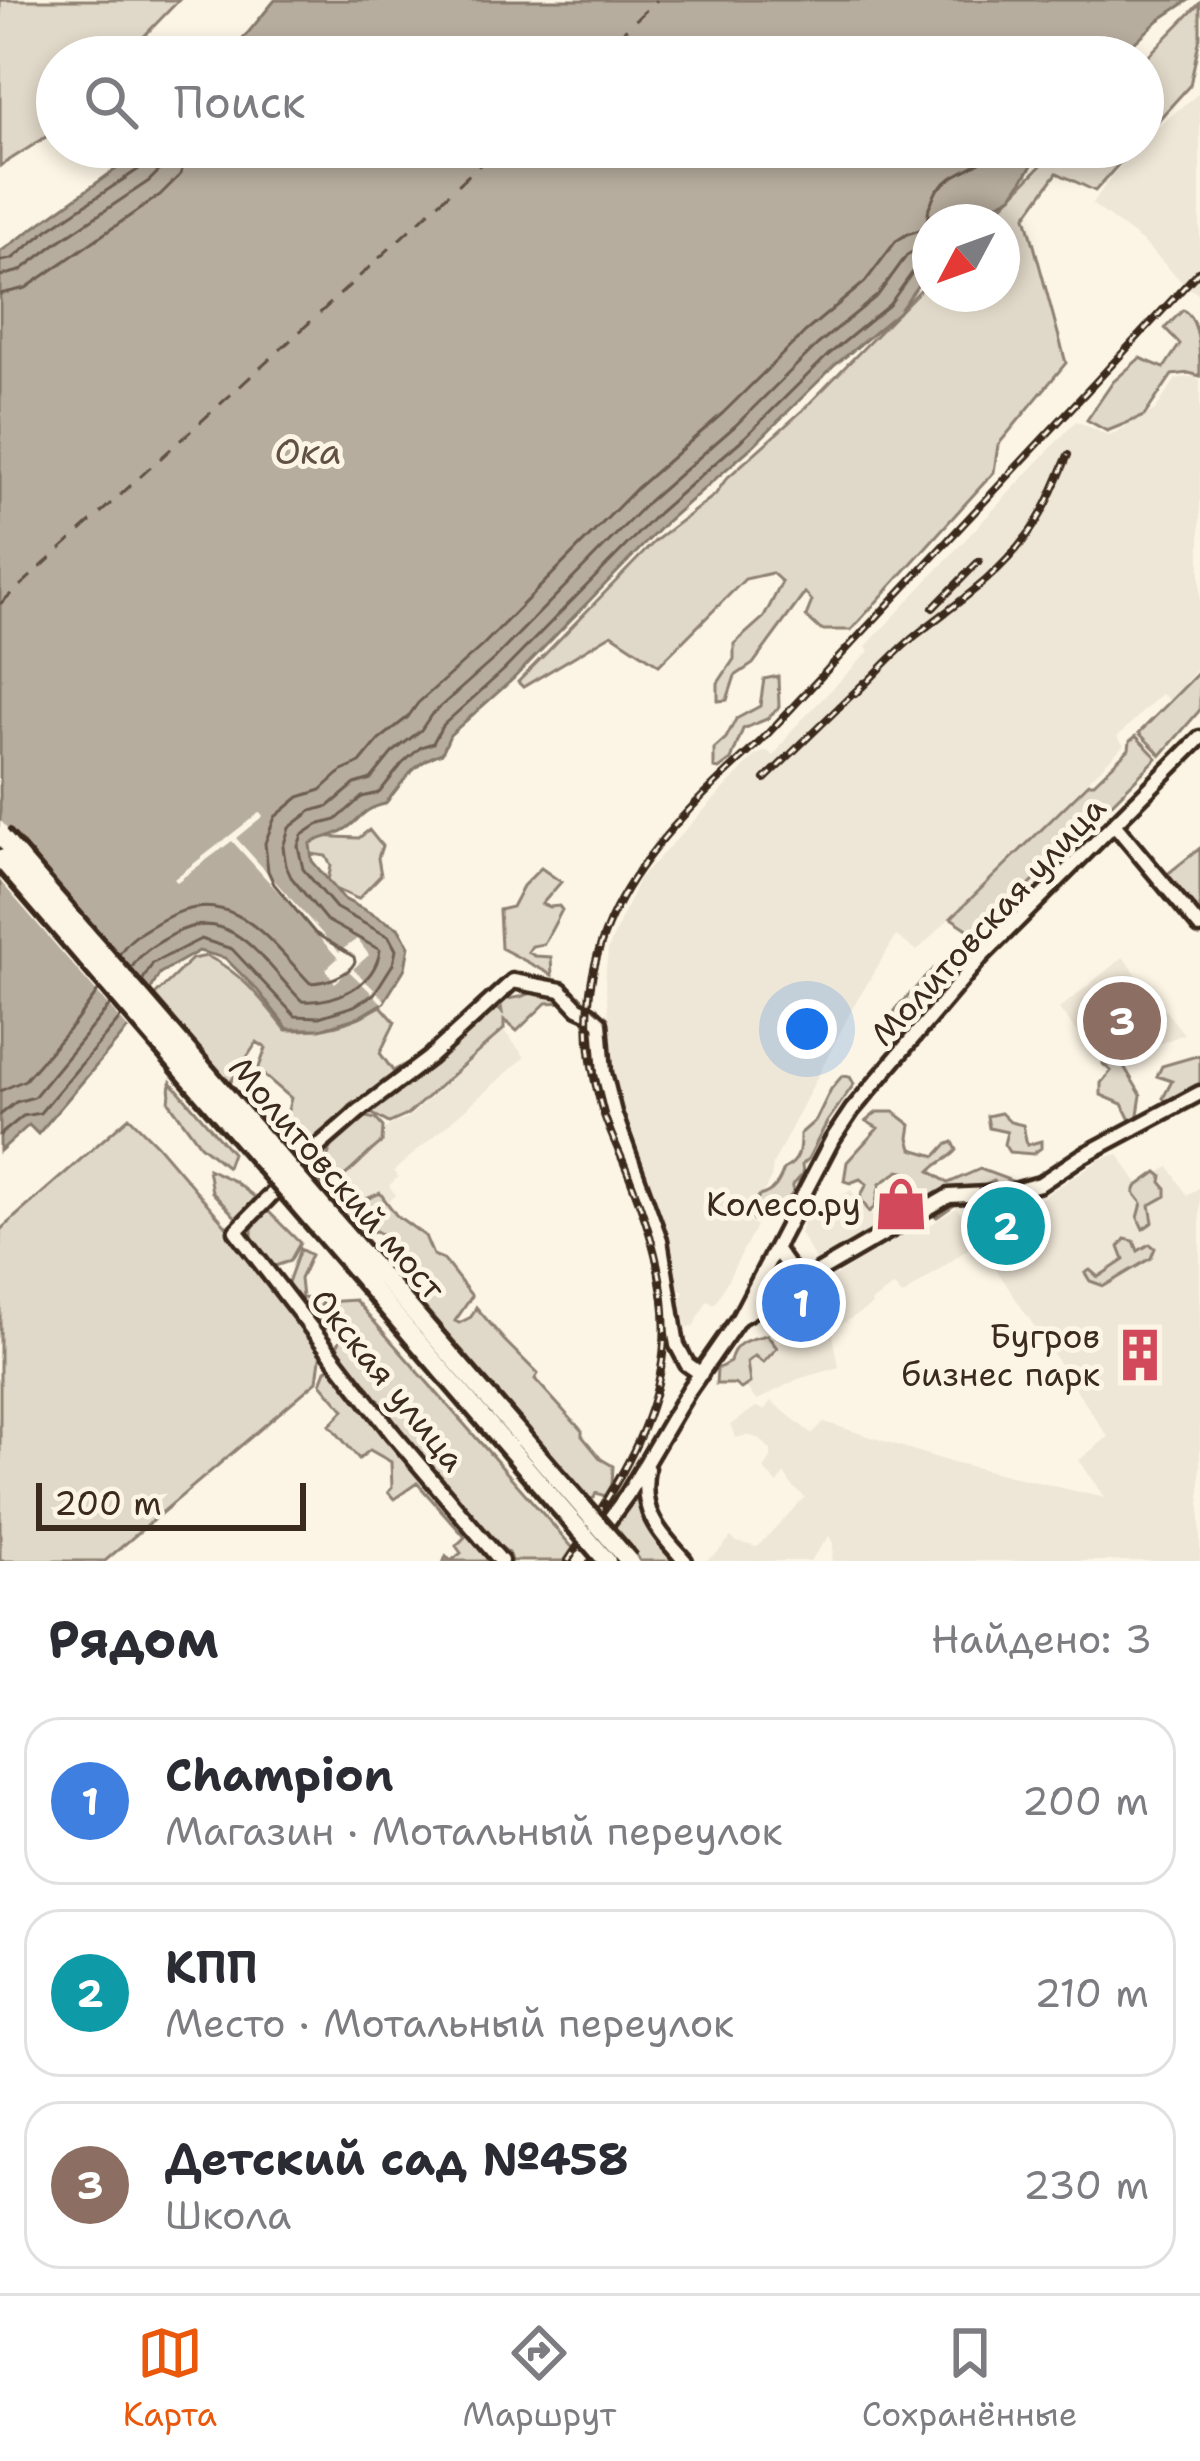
<!DOCTYPE html>
<html lang="ru">
<head>
<meta charset="utf-8">
<style>
  :root { --surface:#fff; --page:#f7f7f7; --text:#2b2b33; --muted:#7c7c81; --line:#e1e1e2; --accent:#ea580c }
  body { margin:0; font-family:"Shantell Sans",sans-serif; background:var(--page); color:var(--text) }
  .compass { position:absolute; left:912px; top:204px; width:108px; height:108px; border-radius:50%; background:var(--surface); box-shadow:0 6px 18px #0003; rotate:229deg }
  .scale { position:absolute; left:36px; bottom:30px; width:270px; box-sizing:border-box; padding-left:12px; border:6px solid #3b2a1e; border-top:0; font-size:33px; line-height:42px; white-space:nowrap; color:#3b2a1e; -webkit-text-stroke:9px #fcf5e5; paint-order:stroke }
  .you { position:absolute; left:807px; top:1029px; width:42px; height:42px; margin:-30px; border:9px solid #fff; border-radius:50%; background:#1a73e8; box-shadow:0 0 0 18px #1a73e833 }
  .badge { display:grid; place-items:center; width:78px; height:78px; border-radius:50%; background:var(--accent); color:#fff; font-size:39px; font-weight:700 }
  .pin { position:absolute; translate:-50% -50%; border:6px solid #fff; box-shadow:0 3px 12px #0006 }
  .list { margin:0; padding:0; list-style:none }
  h2 { display:flex; justify-content:space-between; align-items:center; height:156px; margin:0; padding:0 48px; font-size:51px }
  h2 small { font-size:39px; font-weight:400; color:var(--muted) }
  .list li { display:grid; grid-template-columns:78px 1fr auto; gap:36px; align-items:center; box-sizing:border-box; height:168px; margin:0 24px 24px; padding:0 24px; border:3px solid var(--line); border-radius:36px }
  .list b { display:block; font-size:45px; white-space:nowrap }
  .list p { margin:0; font-size:39px; white-space:nowrap; color:var(--muted) }
  .list em { font-size:39px; font-style:normal; color:var(--muted) }
  .icon { flex:none; width:66px; height:66px; fill:none; stroke:currentColor; stroke-width:2; stroke-linecap:round; stroke-linejoin:round }
  .map { position:relative; flex:none; width:1200px; height:1561px; overflow:hidden }
  .search { position:absolute; background:var(--surface); box-shadow:0 6px 18px #0003; left:36px; right:36px; top:36px; height:132px; display:flex; align-items:center; gap:30px; box-sizing:border-box; padding:0 42px; border-radius:66px; color:var(--muted); font-size:45px }
  .sheet { height:732px; background:var(--surface) }
  nav { display:flex; justify-content:space-around; align-items:center; box-sizing:border-box; height:168px; border-top:3px solid var(--line); background:var(--surface); font-size:33px; color:var(--muted) }
  nav a { display:grid; justify-items:center; gap:6px }
  nav .on { color:var(--accent) }
  .map>svg:first-child { display:block }
</style>
</head>
<body>
<div class="map">
<svg width="1200" height="1561" viewBox="0 0 1200 1561">
  <rect width="100%" height="100%" fill="#fcf5e5"/>
  <filter id="ink" filterUnits="userSpaceOnUse"><feTurbulence type="fractalNoise" baseFrequency=".00833" numOctaves="2"/><feDisplacementMap in="SourceGraphic" scale="24" xChannelSelector="R" yChannelSelector="G"/><feConvolveMatrix kernelMatrix="1 2 1 2 8 2 1 2 1" color-interpolation-filters="sRGB"/></filter>
  <g filter="url(#ink)">
    <path fill="#eee6d6" d="M 1200,92 L 1200,295 L 1185,285 L 1144,243 L 1092,204 L 1115,172 L 1139,147 L 1143,147 L 1143,143 L 1160,125 Z
      M 1194,376 L 1200,380 L 1200,666 L 1170,700 L 1161,694 L 1117,737 L 1124,745 L 917,951 L 896,936 L 852,1009 L 773,1164 L 771,1178 L 748,1221 L 756,1226 L 715,1304 L 707,1301 L 694,1326 L 687,1328 L 679,1302 L 684,1292 L 677,1288 L 661,1224 L 626,1136 L 618,1102 L 605,979 L 608,949 L 639,879 L 756,755 L 767,751 L 774,756 L 793,729 L 869,651 L 866,646 L 1076,421 L 1109,436 L 1155,410 L 1176,379 Z
      M 1123,957 L 1184,1034 L 1161,1043 L 1109,1072 L 1059,1009 Z
      M 504,1031 L 525,1057 L 394,1171 L 398,1177 L 389,1186 L 396,1195 L 389,1201 L 379,1191 L 344,1218 L 318,1187 L 389,1126 L 408,1118 Z
      M 1118,1154 L 1139,1185 L 1169,1167 L 1187,1195 L 1200,1187 L 1200,1561 L 832,1561 L 833,1543 L 829,1536 L 810,1561 L 705,1561 L 717,1553 L 731,1537 L 737,1542 L 757,1547 L 805,1497 L 793,1487 L 784,1473 L 778,1484 L 766,1472 L 764,1469 L 771,1458 L 771,1450 L 760,1439 L 747,1435 L 736,1438 L 730,1425 L 756,1407 L 764,1410 L 771,1401 L 812,1434 L 824,1422 L 944,1460 L 1105,1498 L 1079,1460 L 1108,1437 L 978,1242 L 902,1296 L 894,1286 L 871,1302 L 872,1305 L 839,1326 L 833,1335 L 839,1367 L 798,1379 L 756,1401 L 735,1370 L 766,1331 L 778,1344 L 790,1337 L 779,1317 L 794,1303 L 917,1223 L 922,1230 L 957,1208 L 976,1236 L 1009,1215 L 1011,1218 L 1101,1159 Z
      M 851,1190 L 883,1229 L 819,1266 L 800,1233 L 805,1218 Z"/>
    <path fill="#e0d8c8" stroke="#8e8173" stroke-width="3" d="M 0,0 L 179,0 L 124,57 L 57,57 L 57,127 L 49,135 L 0,166 Z
      M 1200,3 L 1200,37 L 1190,85 L 1143,137 L 1143,61 Z
      M 1059,147 L 1134,147 L 1095,191 L 1057,173 L 1026,216 L 1066,363 L 998,445 L 994,472 L 851,630 L 821,630 L 806,616 L 812,601 L 805,593 L 753,664 L 735,676 L 727,700 L 718,701 L 718,683 L 734,659 L 734,644 L 764,617 L 782,582 L 772,573 L 745,579 L 659,665 L 612,634 L 523,687 L 518,682 L 655,541 L 715,495 L 726,479 L 804,409 L 930,280 L 930,294 L 1002,294 L 1002,222 L 986,222 Z
      M 1183,310 C 1200,320 1200,351 1200,376 L 1189,373 L 1172,375 L 1144,416 L 1107,431 L 1087,420 L 1113,382 L 1140,358 L 1164,368 L 1180,344 L 1165,328 Z
      M 1200,671 L 1200,710 L 1161,755 L 1139,733 Z
      M 778,676 L 779,707 L 767,719 L 743,729 L 731,760 L 719,769 L 714,768 L 714,749 L 726,738 L 736,719 L 760,706 L 764,679 Z
      M 1136,736 L 1157,758 L 1109,806 L 1102,806 L 1076,832 L 1075,839 L 984,932 L 975,934 L 951,918 L 1089,783 L 1094,783 L 1129,749 L 1130,741 Z
      M 369,830 L 382,846 L 378,858 L 381,875 L 358,899 L 327,885 L 331,866 L 326,856 L 305,853 L 311,836 L 359,838 Z
      M 1200,848 L 1200,920 L 1165,876 Z
      M 541,868 L 561,882 L 542,904 L 549,907 L 559,906 L 562,910 L 544,944 L 532,946 L 528,952 L 535,956 L 551,957 L 552,975 L 501,948 L 499,910 L 512,907 L 523,886 Z
      M 207,956 C 242,973 262,1000 286,1030 C 322,1031 349,1025 381,1006 L 395,1022 L 380,1053 L 393,1071 L 420,1056 L 409,1072 L 357,1109 L 353,1102 L 344,1113 L 344,1120 L 295,1161 L 283,1149 L 282,1134 L 291,1098 L 258,1070 L 266,1048 L 257,1042 L 228,1086 L 203,1062 L 202,1051 L 194,1049 L 152,998 L 192,959 Z
      M 933,969 L 942,969 L 944,974 L 901,1030 L 894,1031 C 892,1007 895,1009 910,994 C 918,986 924,977 933,969 Z
      M 540,990 L 560,995 L 567,1002 L 546,1003 L 517,1031 L 504,1020 L 504,1029 L 407,1115 L 389,1123 L 369,1112 L 443,1057 L 494,1005 L 502,1012 L 500,1000 L 520,997 Z
      M 1105,1052 L 1119,1058 L 1141,1095 L 1137,1121 L 1131,1122 L 1122,1104 L 1101,1095 L 1101,1083 L 1111,1071 L 1103,1064 Z
      M 1200,1055 L 1200,1085 L 1169,1105 L 1163,1098 L 1172,1081 L 1157,1076 L 1162,1066 Z
      M 842,1076 L 850,1077 L 854,1084 L 827,1122 L 808,1159 L 802,1165 L 803,1174 L 793,1185 L 793,1193 C 781,1207 773,1221 753,1220 L 751,1210 L 759,1196 C 774,1192 779,1183 784,1169 C 800,1161 800,1150 800,1134 L 816,1120 L 831,1089 Z
      M 171,1082 L 232,1153 L 227,1167 L 200,1145 L 169,1102 Z
      M 877,1112 L 894,1112 L 911,1125 L 909,1138 L 912,1149 L 936,1156 L 946,1145 L 953,1142 L 957,1150 C 949,1160 939,1161 930,1171 L 948,1183 L 980,1169 L 1020,1184 L 1001,1189 L 994,1181 L 974,1190 L 963,1188 L 957,1203 L 937,1217 L 911,1208 L 908,1201 L 918,1188 L 910,1173 L 899,1171 L 880,1184 L 875,1207 L 869,1212 L 860,1197 L 867,1184 L 860,1179 L 850,1183 L 844,1181 L 847,1162 L 878,1128 L 866,1121 Z
      M 1001,1113 L 1010,1122 L 1023,1125 L 1027,1145 L 1041,1141 L 1041,1148 L 1033,1154 L 1009,1152 L 1004,1144 L 1007,1132 L 989,1128 L 987,1116 Z
      M 129,1117 L 157,1145 L 234,1235 L 255,1271 L 321,1352 L 317,1381 L 105,1561 L 0,1561 L 0,1230 Z
      M 366,1117 L 376,1119 L 383,1127 L 382,1142 C 361,1158 350,1177 326,1186 L 314,1181 L 316,1161 L 328,1155 C 335,1136 349,1128 366,1117 Z
      M 208,1169 L 234,1181 L 260,1201 L 241,1223 L 212,1192 Z
      M 1157,1172 L 1162,1176 L 1161,1182 L 1166,1188 L 1166,1196 L 1150,1205 L 1153,1222 L 1143,1229 L 1138,1218 L 1142,1203 L 1134,1193 L 1136,1187 Z
      M 380,1193 L 396,1215 L 425,1236 L 433,1255 L 443,1259 L 472,1296 L 455,1321 L 459,1323 L 471,1317 L 476,1307 L 504,1340 L 538,1374 L 535,1379 L 582,1431 L 582,1436 L 601,1459 L 613,1466 L 612,1485 L 605,1496 L 596,1493 L 594,1498 L 583,1501 L 373,1261 L 391,1246 L 389,1239 L 376,1231 L 362,1233 L 352,1221 L 344,1225 L 334,1213 Z
      M 265,1208 L 300,1243 L 290,1261 L 272,1267 L 252,1244 L 252,1229 Z
      M 1125,1239 L 1134,1241 L 1138,1251 L 1150,1244 L 1155,1248 L 1151,1258 L 1104,1286 L 1090,1281 L 1085,1273 L 1090,1270 L 1098,1277 L 1124,1260 L 1119,1247 Z
      M 300,1249 L 311,1255 L 300,1279 L 302,1298 L 322,1300 L 318,1329 L 286,1288 Z
      M 355,1300 L 573,1548 L 564,1561 L 511,1561 L 509,1553 L 491,1540 L 335,1349 L 344,1334 L 322,1326 L 324,1302 Z
      M 767,1335 L 777,1348 L 763,1363 L 755,1356 L 747,1362 L 750,1383 L 741,1389 L 734,1384 L 716,1384 L 717,1369 L 730,1362 C 733,1342 749,1339 767,1335 Z
      M 331,1367 L 498,1561 L 444,1561 L 446,1556 L 451,1561 L 461,1553 L 456,1546 L 465,1537 L 417,1483 L 394,1499 L 388,1492 L 392,1488 L 391,1462 L 370,1450 L 359,1459 L 330,1425 L 344,1410 L 321,1383 L 326,1370 Z
      M 637,1498 L 641,1502 L 678,1561 L 640,1561 L 612,1526 L 631,1501 Z"/>
    <path fill="#b7ad9e" stroke="#85796b" stroke-width="3" d="M 275,0 L 1189,0 L 1159,20 L 1119,57 L 232,57 L 237,46 Z
      M 147,147 L 1044,147 L 1012,196 L 963,222 L 930,222 L 930,268 L 898,313 L 835,365 L 753,446 L 666,522 L 513,679 L 450,735 L 442,753 C 415,761 402,783 385,804 C 358,810 360,823 340,832 C 330,837 321,837 310,844 L 312,861 L 344,899 L 398,928 L 409,946 L 405,968 L 384,1002 L 359,1017 L 320,1029 L 288,1029 L 258,991 L 225,958 L 199,951 L 160,973 L 131,1025 L 38,1134 L 29,1125 L 0,1151 L 0,252 Z"/>
    <path fill="#fcf5e5" d="M 260,812 L 263,816 L 236,838 L 339,952 L 357,939 L 369,955 L 353,969 L 385,1000 L 382,1003 L 349,971 L 335,983 L 326,969 L 338,958 L 232,841 L 177,882 L 174,879 Z
      M 0,820 L 154,997 L 132,1033 L 0,881 Z"/>
    <g fill="none" stroke-linecap="round" stroke-linejoin="round">
      <path stroke="#6d5e51" stroke-width="3" d="M 0,261 L 12,259 L 49,229 L 139,169 L 152,157 L 154,147
        M 0,276 L 20,271 L 58,242 L 149,181 L 165,165 L 169,147
        M 0,294 L 26,288 L 160,195 L 181,174 L 187,147
        M 119,955 C 129,937 145,930 162,920 C 231,881 268,939 310,983 C 326,982 347,977 355,962 L 354,957 L 315,933 L 274,884 L 268,871 L 265,843 L 275,817 L 299,797 L 321,790 L 342,771 L 360,763 L 379,740 L 408,717 L 418,703 L 482,646 L 636,489 L 723,413 L 805,332 L 865,282 L 896,241 L 907,234 L 926,228 L 929,207 L 937,190 L 951,178 L 980,162 L 990,147
        M 131,969 C 141,951 156,944 174,934 C 232,901 267,967 302,1001 C 335,1003 375,986 380,950 L 326,920 L 291,877 L 286,866 L 283,847 L 289,828 L 311,811 L 329,806 L 355,784 L 371,779 L 392,753 L 421,730 L 431,715 L 494,659 L 648,502 L 735,426 L 817,345 L 878,295 L 907,255 L 917,249 L 930,248
        M 142,981 L 153,963 L 201,939 L 232,949 L 295,1016 L 319,1017 L 354,1006 L 374,994 L 393,964 L 396,950 L 389,937 L 336,908 L 303,869 L 298,846 L 302,835 L 317,825 L 336,820 L 362,797 L 379,793 L 402,764 L 421,747 L 433,743 L 442,726 L 504,670 L 658,513 L 745,437 L 827,356 L 889,305 L 917,266 L 930,263
        M 0,1091 L 25,1080 L 73,1025 L 99,990
        M 0,1115 L 16,1102 L 34,1097 L 111,1004
        M 0,1135 L 23,1116 L 40,1113 L 122,1016"/>
      <path stroke="#605144" stroke-width="3" stroke-dasharray="15 12" stroke-linecap="butt" d="M 596,57 L 657,0
        M 0,604 L 281,349 L 499,147"/>
      <defs>
        <path id="minor" d="M 1114,824 L 1200,927
          M 776,1250 L 800,1283
          M 739,1318 L 949,1196 L 1007,1193 L 1040,1184 L 1082,1156 L 1200,1093
          M 647,1469 C 639,1511 658,1531 685,1561
          M 501,1561 L 393,1434 L 236,1231 L 321,1144 L 359,1111 L 429,1058 L 513,981 L 561,990 L 578,1008 L 589,1013 L 600,1023 L 604,1073 L 614,1113 L 660,1240 L 677,1345 L 687,1364 L 701,1374
          M 579,1561 L 627,1495 L 689,1390 L 739,1318 L 832,1140 L 852,1110 L 982,956 L 1200,738"/>
      </defs>
      <use href="#minor" stroke="#3b2a1e" stroke-width="21"/>
      <use href="#minor" stroke="#fcf5e5" stroke-width="12"/>
      <path stroke="#3b2a1e" stroke-width="3" d="M 0,843 L 622,1561"/>
      <defs>
        <path id="rail" d="M 933,608 L 979,561
          M 855,694 C 875,675 894,653 915,636 C 955,604 995,579 1026,537 C 1045,513 1056,483 1068,455
          M 765,779 L 864,683
          M 568,1561 C 606,1501 646,1444 660,1374 C 675,1300 651,1229 623,1161 C 615,1142 605,1122 600,1102 C 554,940 649,842 760,742 L 1200,270"/>
      </defs>
      <use href="#rail" stroke="#3b2a1e" stroke-width="8"/>
      <use href="#rail" stroke="#fcf5e5" stroke-width="3" stroke-dasharray="9" stroke-linecap="butt"/>
      <defs>
        <path id="major-bridge" d="M 0,835 L 629,1561
          M 0,858 L 607,1561"/>
      </defs>
      <use href="#major-bridge" stroke="#3b2a1e" stroke-width="26" stroke-linecap="butt"/>
      <use href="#major-bridge" stroke="#fcf5e5" stroke-width="16"/>
    </g>
  </g>
  <defs>
    <symbol id="shop-bare" viewBox="-9 -9 18 18"><path d="M-5-2.5h2.3a2.7 3.5 0 0 1 5.4 0H5L5.5 6h-11ZM-1.5-2.5h3a1.5 2.3 0 0 0-3 0Z" fill="#d1495b" stroke="#fcf5e5" stroke-width="2.5" paint-order="stroke"/></symbol>
    <symbol id="building-bare" viewBox="-9 -9 18 18"><path d="M-4-6H4V6H1V3H-1V6H-4ZM-2.5-4.3h1.7v1.8h-1.7ZM.8-4.3h1.7v1.8H.8ZM-2.5-1h1.7V.8h-1.7ZM.8-1h1.7V.8H.8Z" fill="#d1495b" stroke="#fcf5e5" stroke-width="2.5" paint-order="stroke"/></symbol>
  </defs>
  <g fill-rule="evenodd">
    <use href="#shop-bare" x="863" y="1166" width="76" height="76"/>
    <use href="#building-bare" x="1102" y="1317" width="76" height="76"/>
  </g>
  <g text-anchor="middle" dominant-baseline="central" stroke-width="10" stroke-linejoin="round" paint-order="stroke">
    <g font-size="33" fill="#3b2a1e" stroke="#fcf5e5">
      <text transform="translate(988 921) rotate(-47)">Молитовская улица</text>
      <text transform="translate(337 1178) rotate(49)">Молитовский мост</text>
      <text transform="translate(388 1380) rotate(51)">Окская улица</text>
    </g>
    <g font-size="33" fill="#3b2a1e" stroke="#fcf5e5" text-anchor="end">
      <text x="861" y="1204">Колесо.ру</text>
      <text x="1100" y="1336">Бугров<tspan x="1100" dy="38">бизнес парк</tspan></text>
    </g>
    <g font-size="36" font-style="italic" fill="#605144" stroke="#fcf5e5">
      <text x="308" y="451">Ока</text>
    </g>
  </g>
</svg>
<svg class="compass" viewBox="-18 -18 36 36"><path d="M0-13l5 13h-10z" fill="#e53935"/><path d="M0 13l5-13h-10z" fill="#7c7c81"/></svg>
<div class="scale">200 m</div>
<div class="you"></div>
<div class="pin badge" style="left:801px;top:1303px;background:#3f7fe0">1</div>
<div class="pin badge" style="left:1006px;top:1226px;background:#0f9aa8">2</div>
<div class="pin badge" style="left:1122px;top:1021px;background:#8d6e63">3</div>
<div class="search"><svg class="icon" aria-label="search" viewBox="0 0 24 24"><circle cx="10" cy="10" r="6"/><path d="M15 15l6 6"/></svg>Поиск</div>
</div>
<section class="sheet">
<h2>Рядом<small>Найдено: 3</small></h2>
<ul class="list">
<li><span class="badge" style="background:#3f7fe0">1</span><div><b>Champion</b><p>Магазин · Мотальный переулок</p></div><em>200 m</em></li>
<li><span class="badge" style="background:#0f9aa8">2</span><div><b>КПП</b><p>Место · Мотальный переулок</p></div><em>210 m</em></li>
<li><span class="badge" style="background:#8d6e63">3</span><div><b>Детский сад №458</b><p>Школа</p></div><em>230 m</em></li>
</ul>
</section>
<nav>
<a class="on"><svg class="icon" aria-label="map" viewBox="0 0 24 24"><path d="M3 6l6-2 6 2 6-2v14l-6 2-6-2-6 2zM9 4v14M15 6v14"/></svg>Карта</a>
<a><svg class="icon" aria-label="directions" viewBox="0 0 24 24"><path d="M12 3l9 9-9 9-9-9zM9 14v-3h6M13 9l2 2-2 2"/></svg>Маршрут</a>
<a><svg class="icon" aria-label="saved" viewBox="0 0 24 24"><path d="M7 4h10v16l-5-4-5 4z"/></svg>Сохранённые</a>
</nav>
</body>
</html>
